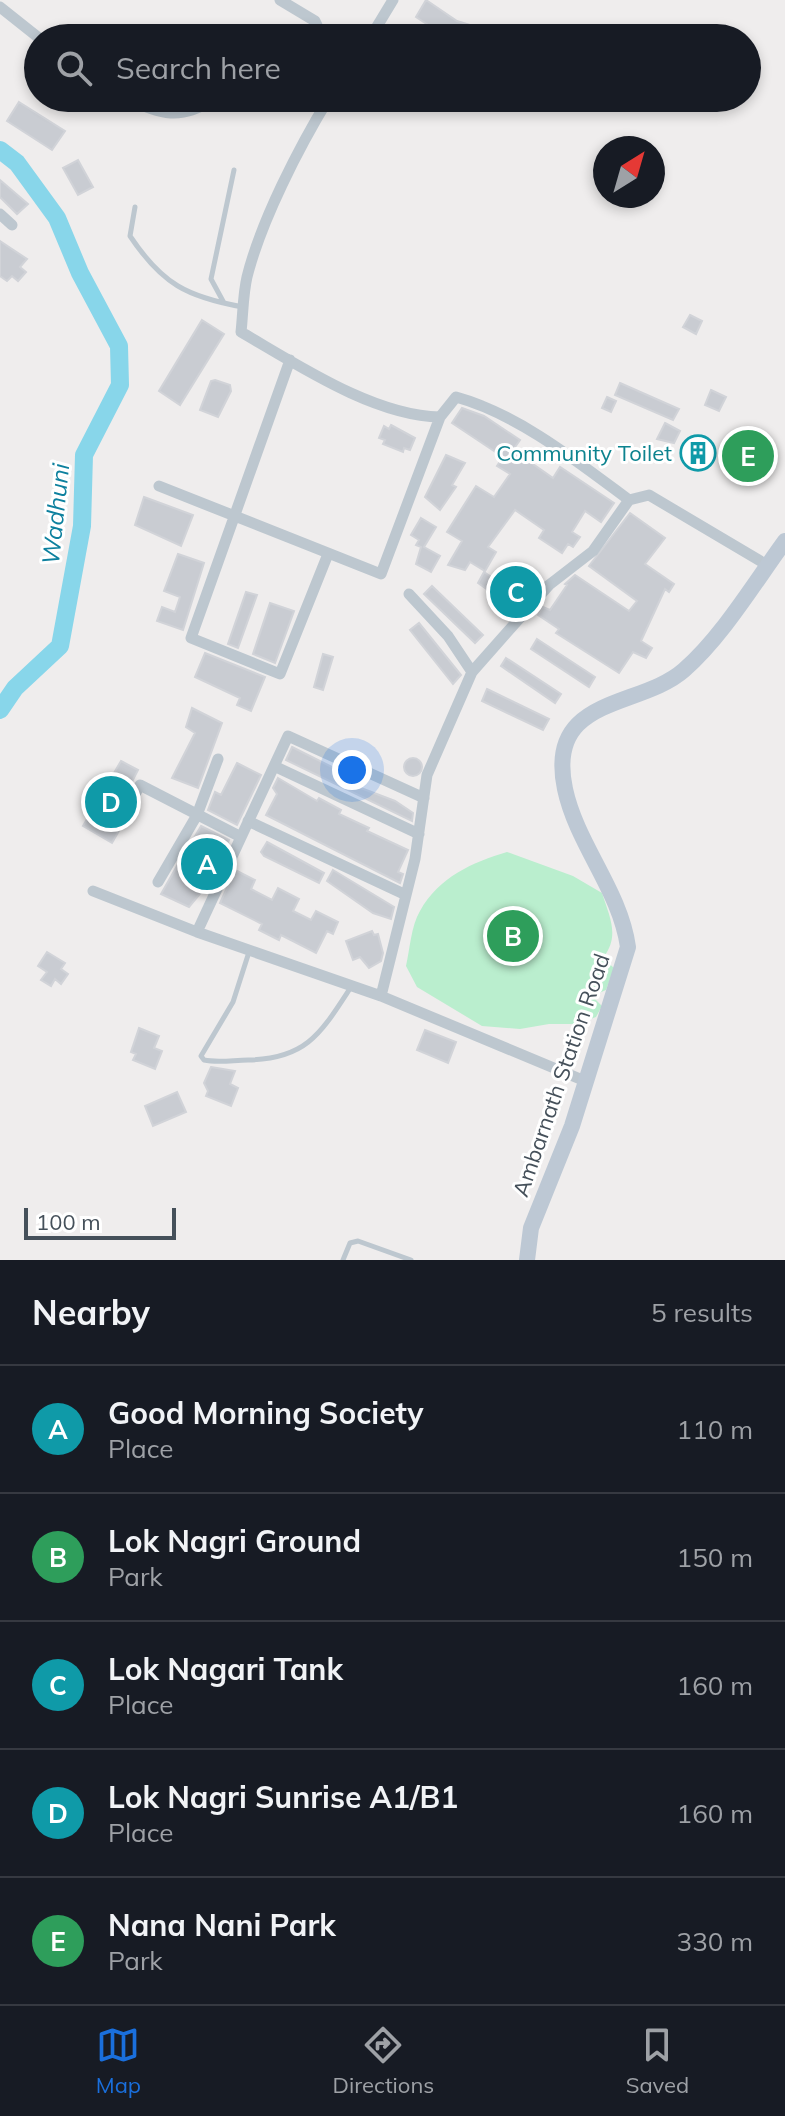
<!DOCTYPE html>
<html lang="en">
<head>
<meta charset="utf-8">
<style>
  :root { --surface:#171b24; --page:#20242c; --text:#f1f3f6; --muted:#9ea1a6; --line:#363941; --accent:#1a6fdc }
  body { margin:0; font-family:Mulish,sans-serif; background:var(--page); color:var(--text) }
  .compass { position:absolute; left:593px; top:136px; width:72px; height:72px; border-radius:50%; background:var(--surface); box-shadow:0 4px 12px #0003; rotate:37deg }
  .scale { position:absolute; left:24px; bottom:20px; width:152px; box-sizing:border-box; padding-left:8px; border:4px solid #45505a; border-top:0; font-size:22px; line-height:28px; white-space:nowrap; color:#45505a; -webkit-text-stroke:6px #fff; paint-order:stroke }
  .you { position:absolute; left:352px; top:770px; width:28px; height:28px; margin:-20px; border:6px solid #fff; border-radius:50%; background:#1a73e8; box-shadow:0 0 0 12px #1a73e833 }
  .badge { display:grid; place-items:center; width:52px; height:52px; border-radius:50%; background:var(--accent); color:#fff; font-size:26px; font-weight:700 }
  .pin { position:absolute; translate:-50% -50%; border:4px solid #fff; box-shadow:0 2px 8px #0006 }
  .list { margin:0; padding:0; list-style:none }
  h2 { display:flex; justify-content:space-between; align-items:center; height:104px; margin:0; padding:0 32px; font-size:34px }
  h2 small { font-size:26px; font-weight:400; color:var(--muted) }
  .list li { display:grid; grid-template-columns:52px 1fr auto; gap:24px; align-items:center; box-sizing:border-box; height:128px; padding:0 32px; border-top:2px solid var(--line) }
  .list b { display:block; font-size:30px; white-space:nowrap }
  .list p { margin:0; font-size:26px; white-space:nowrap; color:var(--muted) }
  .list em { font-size:26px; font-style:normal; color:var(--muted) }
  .icon { flex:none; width:44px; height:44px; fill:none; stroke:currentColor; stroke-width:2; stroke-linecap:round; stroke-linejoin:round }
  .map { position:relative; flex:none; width:785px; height:1260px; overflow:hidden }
  .search { position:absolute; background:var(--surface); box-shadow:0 4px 12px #0003; left:24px; right:24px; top:24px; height:88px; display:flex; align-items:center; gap:20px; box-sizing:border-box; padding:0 28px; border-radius:44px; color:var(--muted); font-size:30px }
  .sheet { height:744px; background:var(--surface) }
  nav { display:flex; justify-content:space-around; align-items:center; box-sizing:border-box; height:112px; border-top:2px solid var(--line); background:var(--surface); font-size:22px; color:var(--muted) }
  nav a { display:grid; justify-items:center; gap:4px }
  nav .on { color:var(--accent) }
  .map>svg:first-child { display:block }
</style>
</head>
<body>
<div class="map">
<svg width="785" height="1260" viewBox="0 0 785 1260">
  <rect width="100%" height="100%" fill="#efeded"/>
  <path fill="#baeece" d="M 728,435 L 777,458 L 768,477 L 719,453 Z
    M 507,852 L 573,876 L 602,893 C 610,918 620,936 603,958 L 614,968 L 606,990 L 592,996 L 602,1006 L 596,1017 L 577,1024 L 549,1024 L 520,1029 L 482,1026 L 417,987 L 406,966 C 410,949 411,926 420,911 C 439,877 473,862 507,852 Z"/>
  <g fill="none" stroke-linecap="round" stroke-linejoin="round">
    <path stroke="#88d6ea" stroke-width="18" d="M 0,150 L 17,163 L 57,218 L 80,273 L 119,346 L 120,385 L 84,455 L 82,526 L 60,646 L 15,688 L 0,710"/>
  </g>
  <path fill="#c9ccd2" stroke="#d1d3d8" stroke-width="2" d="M 426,0 L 457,21 L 473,26 L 492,38 L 459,38 L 443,26 L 439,32 L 416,17 Z
    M 19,102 L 65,131 L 52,150 L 7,121 Z
    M 78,160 L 93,187 L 78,195 L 63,168 Z
    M 0,180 L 28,204 L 17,214 L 0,197 Z
    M 0,241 L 27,259 L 20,267 L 26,272 L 18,281 L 12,276 L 7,281 L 0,276 Z
    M 690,315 L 702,321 L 696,334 L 683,327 Z
    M 202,320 L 224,334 L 180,405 L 159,391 Z
    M 215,380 L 230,385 L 231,391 L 218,417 L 200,410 L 211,381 Z
    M 620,383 L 679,409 L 673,420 L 615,395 Z
    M 711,390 L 726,397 L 719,411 L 705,405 Z
    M 607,397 L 616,401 L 611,412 L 602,408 Z
    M 462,408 L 484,416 L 520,440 L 513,450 L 553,478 L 560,467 L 614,503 L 601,522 L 585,511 L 572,532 L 580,537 L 573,547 L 568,544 L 562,553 L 539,538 L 544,530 L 515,510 L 488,547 L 496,552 L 485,571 L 470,562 L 465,570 L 448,565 L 462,541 L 447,532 L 476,486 L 494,497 L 510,474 L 497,466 L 503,457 L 452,423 Z
    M 665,423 L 680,431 L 674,443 L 657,439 Z
    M 391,425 L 415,438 L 410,450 L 404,448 L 403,452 L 383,444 L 385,440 L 379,438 L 384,426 L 389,429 Z
    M 695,441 L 708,446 L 701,465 L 687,460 Z
    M 446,455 L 465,463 L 452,485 L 456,487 L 440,510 L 425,497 Z
    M 144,497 L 193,515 L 181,546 L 135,525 Z
    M 630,513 L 665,538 L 645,564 L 674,584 L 669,592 L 665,589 L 641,641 L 652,648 L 646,658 L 633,652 L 619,673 L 556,633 L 559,629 L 538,615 L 543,607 L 550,610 L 567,585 L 565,584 L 575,575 L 629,611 L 637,601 L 589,566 Z
    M 421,518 L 436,527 L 424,547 L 440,556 L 431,572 L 416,564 L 421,547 L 416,545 L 419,540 L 411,535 Z
    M 178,554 L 204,563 L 183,630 L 157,621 L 162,607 L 175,612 L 180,597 L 164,591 Z
    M 484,572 L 502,584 L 513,576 L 522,578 L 530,584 L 531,593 L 519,606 L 508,604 L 478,583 Z
    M 432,586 L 483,635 L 475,643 L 424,594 Z
    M 246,592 L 257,595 L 238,648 L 228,644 Z
    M 270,603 L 294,611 L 275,663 L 253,654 Z
    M 419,623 L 461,675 L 453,684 L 410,630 Z
    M 537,639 L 595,677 L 589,687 L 531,649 Z
    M 205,653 L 265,677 L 251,711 L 237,705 L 240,698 L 195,677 Z
    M 323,654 L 333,657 L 323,690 L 314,687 Z
    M 506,658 L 561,694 L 555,703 L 501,666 Z
    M 487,689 L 549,719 L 543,730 L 482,701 Z
    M 192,708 L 222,723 L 198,788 L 172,778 L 195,733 L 186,727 Z
    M 292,747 L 346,774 L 347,780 L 361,788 L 395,801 L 413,813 L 412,821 L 286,760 Z
    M404 767a9 9 0 1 1 18 0a9 9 0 1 1-18 0Z
    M 121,761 L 138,770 L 118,809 L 117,817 L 124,822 L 112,843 L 83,826 Z
    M 237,763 L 261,775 L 237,825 L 208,810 L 215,792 L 221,795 Z
    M 278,778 L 317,801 L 319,798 L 341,810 L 339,814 L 369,828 L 367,831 L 408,850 L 398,872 L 403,874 L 400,883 L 266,815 L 277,794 L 273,788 Z
    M 201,826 L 229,840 L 204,889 L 189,907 L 161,894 L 181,859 L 193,862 L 200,848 L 191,843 Z
    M 267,842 L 324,873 L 319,883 L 264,856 L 261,852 Z
    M 235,870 L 255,880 L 251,889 L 272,900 L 278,888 L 299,899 L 293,911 L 311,920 L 316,911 L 338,922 L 333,934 L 327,931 L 316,953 L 281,935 L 279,940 L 259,930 L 262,924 L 220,903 Z
    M 333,870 L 394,907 L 391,919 L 373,913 L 327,881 Z
    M 372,931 L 374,935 L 378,934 L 383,953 L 381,961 L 369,968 L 360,957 L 353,960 L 346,941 Z
    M 47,952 L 65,963 L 61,969 L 68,974 L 61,984 L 55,979 L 51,986 L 41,980 L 47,972 L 38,966 Z
    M 139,1028 L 159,1036 L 154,1048 L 162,1051 L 155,1069 L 133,1060 L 136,1054 L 131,1052 Z
    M 425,1030 L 456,1042 L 448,1063 L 417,1050 Z
    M 211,1067 L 235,1071 L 230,1084 L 238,1088 L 231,1106 L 206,1096 L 208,1091 L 204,1083 Z
    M 177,1092 L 186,1112 L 153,1126 L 145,1106 Z"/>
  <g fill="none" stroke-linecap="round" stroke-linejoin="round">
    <path stroke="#bdc7cf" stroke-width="5" d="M 135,207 L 130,236 C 162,284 187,297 243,307
      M 224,303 L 211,279 L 234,170
      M 249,952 L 233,1002 L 201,1056 L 204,1060 C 218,1063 234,1060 248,1060 C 307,1059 321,1033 351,987
      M 343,1260 L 350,1243 L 358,1241 L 411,1260"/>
    <path stroke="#bdc7cf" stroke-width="11" d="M 280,0 L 315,21 L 323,38
      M 0,7 L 39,38
      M 370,38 L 393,0
      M 127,98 C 159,115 182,121 215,98
      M 329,98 C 299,147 261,221 247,277 C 243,294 243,314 241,332 C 298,365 374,416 440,417 L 456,397 C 518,414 578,462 629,500 L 649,495 L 767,565
      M 0,214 L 12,225
      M 290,360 L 191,638 L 280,674 L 328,554
      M 159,486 L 381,574 L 440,417
      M 472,672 L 549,585 L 593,551 L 629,500
      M 274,766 L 419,834
      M 125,813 L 140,785 L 241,837
      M 248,821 L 406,895
      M 158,882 L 197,815 L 218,759
      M 93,891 L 197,932 L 381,996 L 585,1081
      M 197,932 L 288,736 L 424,798
      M 381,996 L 415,859 L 427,775 L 472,672 L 448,636 L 409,594"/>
    <path stroke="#bdc8d4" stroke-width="16" d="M 527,1260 L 531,1228 L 572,1126 L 628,947 C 620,890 577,845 565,789 C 545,695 640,709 684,670 C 722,637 755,582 785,541"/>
  </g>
  <defs>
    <symbol id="building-ring" viewBox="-11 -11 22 22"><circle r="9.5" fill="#fff" stroke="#0f9aa8" stroke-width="1.5"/><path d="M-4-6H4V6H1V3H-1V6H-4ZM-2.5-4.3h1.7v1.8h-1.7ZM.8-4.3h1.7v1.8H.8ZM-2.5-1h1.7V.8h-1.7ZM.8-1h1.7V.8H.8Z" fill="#0f9aa8"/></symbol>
  </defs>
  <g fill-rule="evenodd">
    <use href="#building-ring" x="678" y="433" width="40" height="40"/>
  </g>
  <g text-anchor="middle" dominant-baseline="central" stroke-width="6" stroke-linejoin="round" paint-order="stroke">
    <g font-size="22" fill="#0d838f" stroke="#fff" text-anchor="end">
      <text x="672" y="453">Community Toilet</text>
    </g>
    <g font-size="22" fill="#45505a" stroke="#fff">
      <text transform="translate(561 1075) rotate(-71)">Ambarnath Station Road</text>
    </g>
    <g font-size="24" font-style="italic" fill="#0d809e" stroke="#fff">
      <text transform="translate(55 514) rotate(-84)">Wadhuni</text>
    </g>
  </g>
</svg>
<svg class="compass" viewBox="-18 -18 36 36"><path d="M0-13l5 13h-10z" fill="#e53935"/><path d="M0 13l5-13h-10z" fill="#9ea1a6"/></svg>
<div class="scale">100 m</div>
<div class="you"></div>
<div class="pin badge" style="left:207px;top:864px;background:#0f9aa8">A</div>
<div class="pin badge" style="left:513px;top:936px;background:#2e9e5b">B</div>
<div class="pin badge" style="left:516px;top:592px;background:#0f9aa8">C</div>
<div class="pin badge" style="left:111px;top:802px;background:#0f9aa8">D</div>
<div class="pin badge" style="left:748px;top:456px;background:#2e9e5b">E</div>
<div class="search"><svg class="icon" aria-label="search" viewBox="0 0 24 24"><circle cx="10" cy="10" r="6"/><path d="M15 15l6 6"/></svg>Search here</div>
</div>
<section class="sheet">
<h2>Nearby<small>5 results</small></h2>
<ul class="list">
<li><span class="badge" style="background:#0f9aa8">A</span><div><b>Good Morning Society</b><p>Place</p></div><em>110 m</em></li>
<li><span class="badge" style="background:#2e9e5b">B</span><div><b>Lok Nagri Ground</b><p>Park</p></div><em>150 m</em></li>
<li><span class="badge" style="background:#0f9aa8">C</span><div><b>Lok Nagari Tank</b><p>Place</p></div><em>160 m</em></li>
<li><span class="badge" style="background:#0f9aa8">D</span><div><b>Lok Nagri Sunrise A1/B1</b><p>Place</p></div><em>160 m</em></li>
<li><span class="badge" style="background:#2e9e5b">E</span><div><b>Nana Nani Park</b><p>Park</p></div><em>330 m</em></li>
</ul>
</section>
<nav>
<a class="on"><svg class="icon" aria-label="map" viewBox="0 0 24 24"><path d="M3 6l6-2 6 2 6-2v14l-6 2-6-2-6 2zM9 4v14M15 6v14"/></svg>Map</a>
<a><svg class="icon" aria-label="directions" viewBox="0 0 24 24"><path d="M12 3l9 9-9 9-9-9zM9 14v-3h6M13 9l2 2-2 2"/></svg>Directions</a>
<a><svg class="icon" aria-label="saved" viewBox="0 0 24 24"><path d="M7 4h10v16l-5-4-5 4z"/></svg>Saved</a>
</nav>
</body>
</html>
